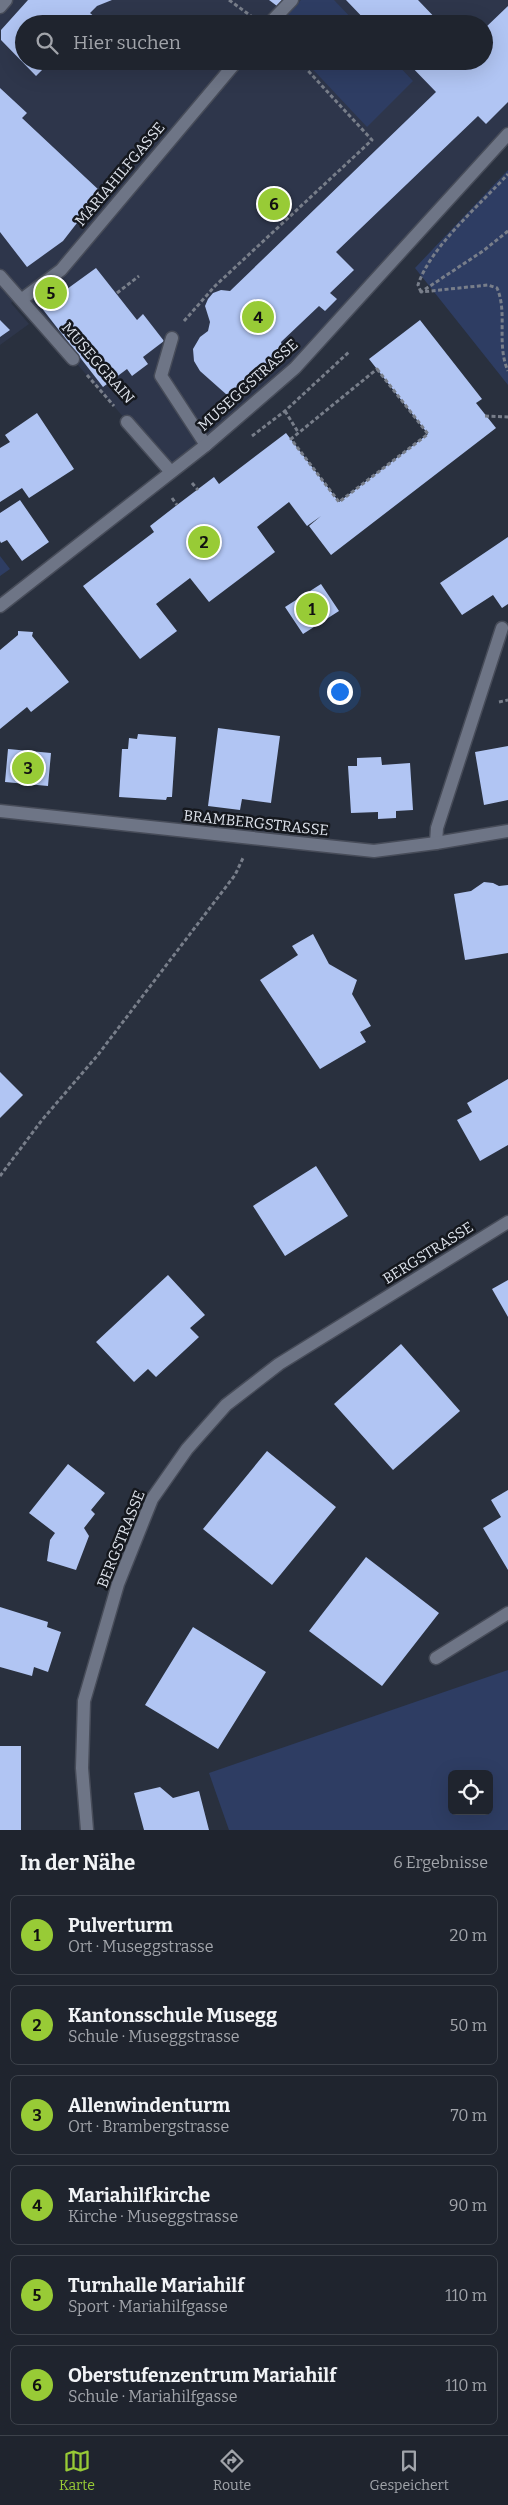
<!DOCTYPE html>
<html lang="de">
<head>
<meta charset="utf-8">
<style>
  :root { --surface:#1f242e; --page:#272c36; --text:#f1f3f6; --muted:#a1a4aa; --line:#3c414a; --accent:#98cb36 }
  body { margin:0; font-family:Bitter,serif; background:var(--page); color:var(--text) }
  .controls { position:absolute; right:15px; bottom:15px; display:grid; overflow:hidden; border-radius:8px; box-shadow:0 5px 20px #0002 }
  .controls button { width:45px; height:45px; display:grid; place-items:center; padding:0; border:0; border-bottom:1px solid var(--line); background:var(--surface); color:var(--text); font:25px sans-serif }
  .you { position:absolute; left:339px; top:691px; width:18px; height:18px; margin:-12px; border:4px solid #fff; border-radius:50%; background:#1a73e8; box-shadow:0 0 0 8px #1a73e833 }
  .badge { display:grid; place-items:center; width:32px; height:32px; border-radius:50%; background:var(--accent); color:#111; font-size:16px; font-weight:700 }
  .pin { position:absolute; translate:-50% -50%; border:2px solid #fff; box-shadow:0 1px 5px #0006 }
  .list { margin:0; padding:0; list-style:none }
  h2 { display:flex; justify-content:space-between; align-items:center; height:65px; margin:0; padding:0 20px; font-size:21px }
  h2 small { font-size:16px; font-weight:400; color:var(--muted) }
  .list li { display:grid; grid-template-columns:32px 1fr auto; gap:15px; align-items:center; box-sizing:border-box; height:80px; margin:0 10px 10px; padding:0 10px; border:1px solid var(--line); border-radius:8px }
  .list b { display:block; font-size:19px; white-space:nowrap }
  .list p { margin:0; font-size:16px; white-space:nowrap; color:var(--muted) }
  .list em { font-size:16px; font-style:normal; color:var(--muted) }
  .icon { flex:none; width:28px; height:28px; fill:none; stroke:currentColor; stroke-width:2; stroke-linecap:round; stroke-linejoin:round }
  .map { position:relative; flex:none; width:508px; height:1830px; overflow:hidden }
  .search { position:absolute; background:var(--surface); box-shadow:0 5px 20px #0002; left:15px; right:15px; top:15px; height:55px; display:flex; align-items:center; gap:12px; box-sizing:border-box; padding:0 18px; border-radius:28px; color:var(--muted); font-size:19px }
  .sheet { height:605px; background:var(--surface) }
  nav { display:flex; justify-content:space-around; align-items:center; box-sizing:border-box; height:70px; border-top:1px solid var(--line); background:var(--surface); font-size:14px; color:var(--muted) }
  nav a { display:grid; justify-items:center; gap:2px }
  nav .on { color:var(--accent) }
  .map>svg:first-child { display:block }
</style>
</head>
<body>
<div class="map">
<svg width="508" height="1830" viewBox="0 0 508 1830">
  <rect width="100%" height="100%" fill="#29303e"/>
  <path fill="#2e364b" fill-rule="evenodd" d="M 0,0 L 508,0 L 508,134 L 295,368 L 167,467 L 21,300 L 40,277 L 11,303 L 29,324 L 0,345 ZM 24,24 L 484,24 L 484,61 L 24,61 Z"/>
  <path fill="#2e3d63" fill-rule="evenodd" d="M 301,0 L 334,0 L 357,24 L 279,24 Z
    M 305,61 L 394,61 L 413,81 L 367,127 Z
    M 508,170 L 508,385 L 415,268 Z
    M 0,556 L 10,569 L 0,576 Z
    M 508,1670 L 508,1830 L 229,1830 L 209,1773 ZM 452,1774 L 489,1774 L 489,1811 L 452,1811 Z"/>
  <path fill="#b1c5f3" d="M 28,0 L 112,0 L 97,6 L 90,13 L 96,18 L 90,24 L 24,24 L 24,61 L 51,61 L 36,76 L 1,40 L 1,30 Z
    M 269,0 L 282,0 L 277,6 Z
    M 346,0 L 418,0 L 441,24 L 369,24 Z
    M 508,6 L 508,102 L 486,124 L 478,116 L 336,252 L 354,270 L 330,293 L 337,299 L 325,311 L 319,306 L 281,342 L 283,350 L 280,360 L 269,375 L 236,403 L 200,371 L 194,361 L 193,349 L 200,337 L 208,331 L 210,322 L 205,306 L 208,299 L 213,293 L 221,290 L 230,291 L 436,92 L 406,61 L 484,61 L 484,29 Z
    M 0,88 L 27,113 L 22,118 L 101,192 L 63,241 L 27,267 L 0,232 Z
    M 96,268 L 137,320 L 143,314 L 164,341 L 143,357 L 148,364 L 132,376 L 127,369 L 103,387 L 41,307 L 44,305 L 40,300 L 41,290 L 52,282 L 62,282 L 67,289 Z
    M 0,320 L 10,330 L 0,337 Z
    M 420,320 L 482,399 L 476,403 L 496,428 L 331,555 L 309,526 L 321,516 L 307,526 L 289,502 L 257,527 L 275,552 L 209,602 L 190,578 L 156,604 L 177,631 L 140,659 L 83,586 L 154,532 L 150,526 L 177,505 L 214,477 L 219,484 L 286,433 L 339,502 L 428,434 L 369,359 Z
    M 37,413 L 74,469 L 29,498 L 22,488 L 0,502 L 0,448 L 10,442 L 5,435 Z
    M 20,500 L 49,542 L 22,561 L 7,540 L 1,543 L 0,541 L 0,513 Z
    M 508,537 L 508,604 L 502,608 L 493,595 L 462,615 L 440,583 Z
    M 321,584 L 339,611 L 303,634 L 285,607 Z
    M 18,631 L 33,632 L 32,636 L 69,682 L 31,712 L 27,707 L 0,729 L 0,650 L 18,635 Z
    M 218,728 L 280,736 L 271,803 L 242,799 L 240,810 L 208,806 Z
    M 138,734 L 176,737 L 172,797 L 167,797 L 166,800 L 119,797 L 122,749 L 128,749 L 129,738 L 137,739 Z
    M 508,746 L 508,800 L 484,805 L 475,752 Z
    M 8,749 L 51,753 L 48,786 L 5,782 Z
    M 381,757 L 382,765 L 410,763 L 413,810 L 396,811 L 396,818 L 378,819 L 378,812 L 351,813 L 348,766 L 357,766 L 357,758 Z
    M 484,882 L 493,883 L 499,886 L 508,885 L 508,953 L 465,960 L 454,894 L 471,891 Z
    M 313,934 L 329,964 L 357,980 L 352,994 L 371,1026 L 360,1032 L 366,1042 L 320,1069 L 260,980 L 298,955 L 292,946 Z
    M 0,1072 L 23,1095 L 0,1118 Z
    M 508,1079 L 508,1145 L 480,1161 L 457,1120 L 472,1112 L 467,1103 Z
    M 316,1166 L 348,1216 L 285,1256 L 253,1206 Z
    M 168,1275 L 205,1315 L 190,1328 L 199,1337 L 156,1377 L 148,1369 L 134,1382 L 96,1342 Z
    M 508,1280 L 508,1317 L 492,1289 Z
    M 401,1344 L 460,1411 L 393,1470 L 334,1404 Z
    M 267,1451 L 336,1507 L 272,1585 L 203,1529 Z
    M 68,1464 L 105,1493 L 91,1510 L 95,1514 L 84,1528 L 89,1536 L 76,1570 L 47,1561 L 50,1540 L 55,1533 L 29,1513 Z
    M 508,1490 L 508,1570 L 483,1528 L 501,1517 L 491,1500 Z
    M 366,1557 L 439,1613 L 382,1686 L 309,1631 Z
    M 0,1607 L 48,1622 L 47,1627 L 61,1632 L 48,1672 L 34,1667 L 32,1676 L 0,1667 Z
    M 193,1627 L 266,1672 L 218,1749 L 145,1705 Z
    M 0,1746 L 21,1746 L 21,1830 L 0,1830 Z
    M 160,1787 L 173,1798 L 199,1791 L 209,1830 L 144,1830 L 134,1793 Z"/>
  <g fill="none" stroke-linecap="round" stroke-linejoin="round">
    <defs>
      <path id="lane" d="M 172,338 L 161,376 L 206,445
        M 436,843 L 437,828 L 502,628
        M 436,1658 L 508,1613"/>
      <path id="street" d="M 0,7 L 6,0
        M 269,24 L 292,0
        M 0,276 L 73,359
        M 21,300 L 61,270 L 237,61
        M 127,422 L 171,472
        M 0,606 L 206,445 L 295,368 L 508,134
        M 0,811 L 374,851 L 436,843 L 508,831
        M 87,1830 L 82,1768 L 84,1701 L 118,1584 L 152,1499 L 187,1449 L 226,1405 L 279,1364 L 508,1222"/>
    </defs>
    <use href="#lane" stroke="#474c59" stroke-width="15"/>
    <use href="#street" stroke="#474c59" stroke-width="15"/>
    <path stroke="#787e8a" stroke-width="3" stroke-dasharray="4 2.5" stroke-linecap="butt" d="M 229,0 L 251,16
      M 508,231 L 483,251 L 421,292 L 488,285 L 497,288 C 508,313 496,344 508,371
      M 421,292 L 418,285 C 430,247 481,204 508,174
      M 117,293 L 139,276
      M 184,321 L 215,286 L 372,140 L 299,61
      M 377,369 L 428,434 L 339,502 L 291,439 Z
      M 87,375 L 114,406
      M 285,411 L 298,432
      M 485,416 L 508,417
      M 252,436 L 285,411 L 350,351
      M 192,483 L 198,490
      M 172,498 L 177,505
      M 499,702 L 508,700
      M 0,1176 L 42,1120 L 97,1056 L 235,875 L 243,858"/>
    <use href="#lane" stroke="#6e7586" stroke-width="12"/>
    <use href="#street" stroke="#6e7586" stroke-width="12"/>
  </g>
  <g text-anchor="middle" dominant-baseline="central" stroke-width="5" stroke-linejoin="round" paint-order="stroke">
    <g font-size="15" fill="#dee3ec" stroke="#15181e">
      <text transform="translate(120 174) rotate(-50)">MARIAHILFGASSE</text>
      <text transform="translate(98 363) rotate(49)">MUSEGGRAIN</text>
      <text transform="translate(248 385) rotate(-42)">MUSEGGSTRASSE</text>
      <text transform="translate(256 823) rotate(6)">BRAMBERGSTRASSE</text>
      <text transform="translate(428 1253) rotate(-32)">BERGSTRASSE</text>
      <text transform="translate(121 1539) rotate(-68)">BERGSTRASSE</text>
    </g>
  </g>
</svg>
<div class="controls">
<button><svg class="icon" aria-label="locate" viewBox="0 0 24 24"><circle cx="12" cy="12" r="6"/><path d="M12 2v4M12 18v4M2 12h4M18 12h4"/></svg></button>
</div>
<div class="you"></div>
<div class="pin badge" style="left:312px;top:609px">1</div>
<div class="pin badge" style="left:204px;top:542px">2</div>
<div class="pin badge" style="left:28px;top:768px">3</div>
<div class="pin badge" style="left:258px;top:317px">4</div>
<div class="pin badge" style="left:51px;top:293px">5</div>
<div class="pin badge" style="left:274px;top:204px">6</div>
<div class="search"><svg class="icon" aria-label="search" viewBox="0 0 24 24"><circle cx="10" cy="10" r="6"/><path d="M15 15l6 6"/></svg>Hier suchen</div>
</div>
<section class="sheet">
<h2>In der Nähe<small>6 Ergebnisse</small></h2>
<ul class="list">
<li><span class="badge">1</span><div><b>Pulverturm</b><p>Ort · Museggstrasse</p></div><em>20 m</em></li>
<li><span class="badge">2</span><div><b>Kantonsschule Musegg</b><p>Schule · Museggstrasse</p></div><em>50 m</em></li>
<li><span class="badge">3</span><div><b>Allenwindenturm</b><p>Ort · Brambergstrasse</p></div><em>70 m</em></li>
<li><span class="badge">4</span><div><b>Mariahilfkirche</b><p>Kirche · Museggstrasse</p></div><em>90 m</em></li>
<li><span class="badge">5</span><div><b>Turnhalle Mariahilf</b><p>Sport · Mariahilfgasse</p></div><em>110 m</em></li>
<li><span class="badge">6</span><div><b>Oberstufenzentrum Mariahilf</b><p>Schule · Mariahilfgasse</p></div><em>110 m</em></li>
</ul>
</section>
<nav>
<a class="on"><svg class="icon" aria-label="map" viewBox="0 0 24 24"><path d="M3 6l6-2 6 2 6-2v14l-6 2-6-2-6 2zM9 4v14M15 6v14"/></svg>Karte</a>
<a><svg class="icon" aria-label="directions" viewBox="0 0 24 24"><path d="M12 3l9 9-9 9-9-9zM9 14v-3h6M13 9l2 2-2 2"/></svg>Route</a>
<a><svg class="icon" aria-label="saved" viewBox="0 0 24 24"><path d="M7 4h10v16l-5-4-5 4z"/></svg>Gespeichert</a>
</nav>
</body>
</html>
